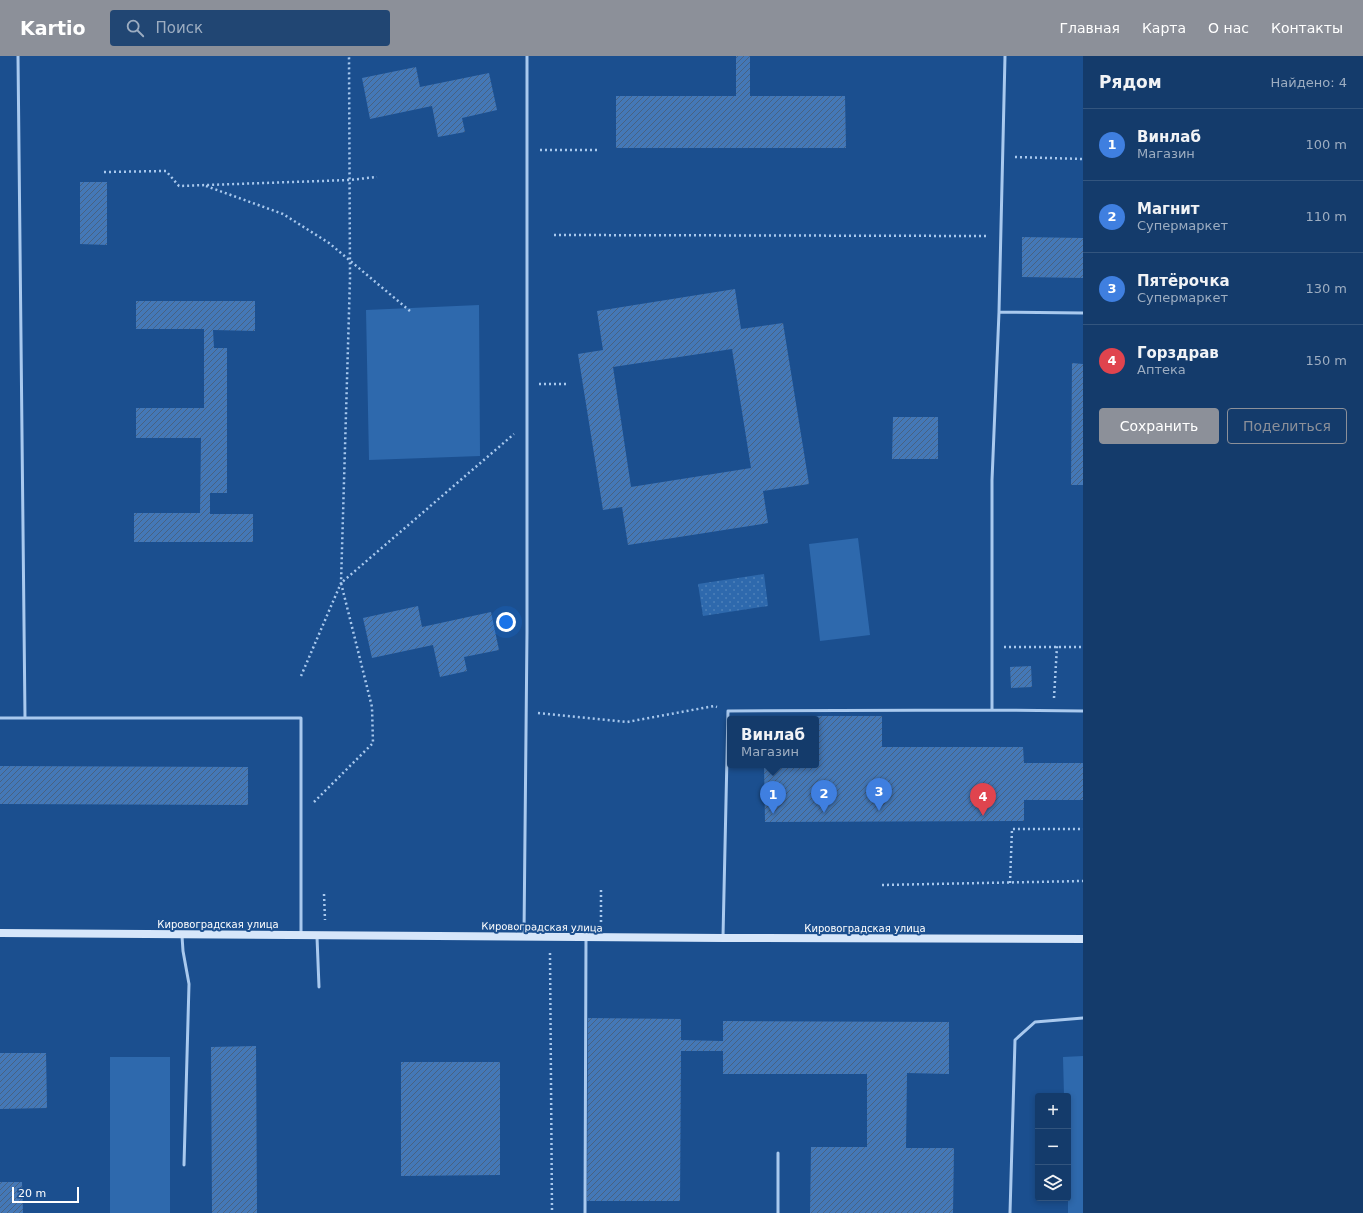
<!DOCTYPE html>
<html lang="ru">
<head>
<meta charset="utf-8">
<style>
  :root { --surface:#143b6b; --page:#214673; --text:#f1f3f6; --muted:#9dadc1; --line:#33557e; --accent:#8c9099 }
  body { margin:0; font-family:"DejaVu Sans",sans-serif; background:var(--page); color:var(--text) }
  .controls { position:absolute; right:12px; bottom:12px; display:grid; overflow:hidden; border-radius:4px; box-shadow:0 2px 6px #0003 }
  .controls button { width:36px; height:36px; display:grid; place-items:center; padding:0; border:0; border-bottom:1px solid var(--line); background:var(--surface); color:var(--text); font:20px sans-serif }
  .scale { position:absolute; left:12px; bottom:10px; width:67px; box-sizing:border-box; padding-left:4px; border:2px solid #fff; border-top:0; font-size:11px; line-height:14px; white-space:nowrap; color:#fff; -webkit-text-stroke:3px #1b4f8f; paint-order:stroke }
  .you { position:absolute; left:506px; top:566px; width:14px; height:14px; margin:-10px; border:3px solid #fff; border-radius:50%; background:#1a73e8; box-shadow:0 0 0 6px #1a73e833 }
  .badge { display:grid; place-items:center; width:26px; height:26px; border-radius:50%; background:var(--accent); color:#fff; font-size:13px; font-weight:700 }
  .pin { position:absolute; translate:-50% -33px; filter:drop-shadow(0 1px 2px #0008) }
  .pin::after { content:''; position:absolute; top:21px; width:14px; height:12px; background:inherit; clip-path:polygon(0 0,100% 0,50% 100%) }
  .popup { position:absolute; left:727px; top:660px; width:92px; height:52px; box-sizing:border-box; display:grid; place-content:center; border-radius:4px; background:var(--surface); filter:drop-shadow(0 1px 3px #0005); font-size:13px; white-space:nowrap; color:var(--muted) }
  .popup b { font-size:15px; color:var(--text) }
  .popup::after { content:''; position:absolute; left:50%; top:100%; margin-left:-8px; border:8px solid transparent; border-top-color:var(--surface) }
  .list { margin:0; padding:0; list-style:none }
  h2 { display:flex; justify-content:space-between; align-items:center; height:52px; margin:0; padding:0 16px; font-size:17px }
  h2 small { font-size:13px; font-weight:400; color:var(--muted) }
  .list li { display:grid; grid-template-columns:26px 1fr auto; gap:12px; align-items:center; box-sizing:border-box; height:72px; padding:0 16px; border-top:1px solid var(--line) }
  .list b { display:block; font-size:15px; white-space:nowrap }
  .list p { margin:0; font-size:13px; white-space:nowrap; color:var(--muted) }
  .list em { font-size:13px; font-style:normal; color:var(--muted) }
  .actions { display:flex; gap:8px; padding:12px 16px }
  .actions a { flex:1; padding:9px 0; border:1px solid var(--accent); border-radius:4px; text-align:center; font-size:14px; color:var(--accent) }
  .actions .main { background:var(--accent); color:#fff }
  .icon { flex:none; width:22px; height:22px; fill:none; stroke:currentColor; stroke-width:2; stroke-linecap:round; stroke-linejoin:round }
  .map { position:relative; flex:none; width:1083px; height:1157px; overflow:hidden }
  header { display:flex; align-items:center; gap:24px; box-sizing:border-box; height:56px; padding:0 20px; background:var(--accent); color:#fff }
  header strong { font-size:19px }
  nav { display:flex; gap:22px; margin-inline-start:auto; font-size:14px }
  .search { width:280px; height:36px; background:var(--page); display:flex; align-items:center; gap:10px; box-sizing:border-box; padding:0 14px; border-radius:4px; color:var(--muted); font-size:15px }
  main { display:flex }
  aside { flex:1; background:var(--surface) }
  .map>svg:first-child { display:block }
</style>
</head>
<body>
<header>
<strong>Kartio</strong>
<div class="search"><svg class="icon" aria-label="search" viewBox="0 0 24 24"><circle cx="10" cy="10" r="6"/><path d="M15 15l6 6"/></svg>Поиск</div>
<nav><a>Главная</a><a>Карта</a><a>О нас</a><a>Контакты</a></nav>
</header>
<main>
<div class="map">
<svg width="1083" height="1157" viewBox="0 0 1083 1157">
  <defs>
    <pattern id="park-dots" width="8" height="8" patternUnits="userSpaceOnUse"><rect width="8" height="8" fill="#2e69ad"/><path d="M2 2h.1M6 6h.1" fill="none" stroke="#4d80b9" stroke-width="1.8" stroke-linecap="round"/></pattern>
    <pattern id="building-hatch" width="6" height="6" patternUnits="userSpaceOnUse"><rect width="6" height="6" fill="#4478b7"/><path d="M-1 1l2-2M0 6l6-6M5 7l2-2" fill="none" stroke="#486282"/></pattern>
  </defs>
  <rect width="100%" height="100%" fill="#1b4f8f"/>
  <path fill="url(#park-dots)" d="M 764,518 L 768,550 L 703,560 L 698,528 Z"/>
  <path fill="#2e69ad" d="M 479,249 L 480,400 L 369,404 L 366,254 Z
    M 858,482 L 870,579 L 820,585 L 809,488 Z
    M 1083,1000 L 1083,1157 L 1068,1157 L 1068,1040 L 1064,1040 L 1063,1001 Z
    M 110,1001 L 170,1001 L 170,1157 L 110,1157 Z"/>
  <path fill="url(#building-hatch)" fill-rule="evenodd" d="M 736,0 L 750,0 L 750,40 L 845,40 L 846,92 L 616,92 L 616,40 L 736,40 Z
    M 416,11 L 420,31 L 489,17 L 497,54 L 462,62 L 465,76 L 438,81 L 432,50 L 370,63 L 362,22 Z
    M 80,126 L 107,126 L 107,189 L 80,188 Z
    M 1022,181 L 1083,182 L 1083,222 L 1022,221 Z
    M 735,233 L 741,273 L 783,267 L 809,428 L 763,435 L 768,467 L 628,489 L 622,451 L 603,454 L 578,298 L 603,294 L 597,255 ZM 732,293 L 751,412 L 631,431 L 613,311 Z
    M 136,245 L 255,245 L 255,275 L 213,274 L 214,292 L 227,292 L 227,437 L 210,437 L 210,458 L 253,458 L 253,486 L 134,486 L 134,457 L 200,457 L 201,382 L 136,382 L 136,352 L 204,352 L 204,273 L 136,273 Z
    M 1072,307 L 1083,308 L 1083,429 L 1071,429 Z
    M 893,361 L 938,361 L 938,403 L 892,403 Z
    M 418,550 L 422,571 L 491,556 L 499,594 L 464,601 L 467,615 L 440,621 L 433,589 L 372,602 L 363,562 Z
    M 1031,610 L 1032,631 L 1011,632 L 1010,611 Z
    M 784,660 L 882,660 L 882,691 L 1023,691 L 1024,707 L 1083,707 L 1083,744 L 1024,744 L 1024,765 L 765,766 L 764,709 L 816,709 L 816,663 L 784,663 Z
    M 0,710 L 248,711 L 248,749 L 0,748 Z
    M 588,962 L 681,963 L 681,984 L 723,985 L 723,965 L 949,966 L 949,1018 L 907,1017 L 906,1092 L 954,1092 L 953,1157 L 810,1157 L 811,1091 L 867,1091 L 867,1018 L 723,1018 L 723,995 L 681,995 L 680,1145 L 587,1145 Z
    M 256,990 L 257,1157 L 212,1157 L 211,991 Z
    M 0,997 L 46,997 L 47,1052 L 0,1053 Z
    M 401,1006 L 500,1006 L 500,1119 L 401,1120 Z
    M 0,1126 L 22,1126 L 23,1157 L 0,1157 Z"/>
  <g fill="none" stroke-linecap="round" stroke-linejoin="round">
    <path stroke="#a9c9ee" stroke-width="2.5" stroke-dasharray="2 3" stroke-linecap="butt" d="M 540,94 L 598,94
      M 1015,101 L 1083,103
      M 104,116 L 166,115 L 179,130 L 349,124 L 377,121
      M 206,130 L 283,158 L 329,187 L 410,255
      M 554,179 L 988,180
      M 539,328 L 568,328
      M 1004,591 L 1083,591
      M 301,620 L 341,527 L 350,222 L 349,0
      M 1054,642 L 1057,590
      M 538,657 L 627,666 L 714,650 L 717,651
      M 314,746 L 373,687 L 372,651 L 341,527 L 514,378
      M 1010,827 L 1012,773 L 1083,773
      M 882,829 L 1083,825
      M 324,838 L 325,864
      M 601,866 L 601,834
      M 550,897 L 552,1157"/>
    <path stroke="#a9c9ee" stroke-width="3" d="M 18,0 L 25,662 L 301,662 L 301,879
      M 999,256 L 1083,257
      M 992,654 L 1083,655
      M 0,662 L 25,662
      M 524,879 L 527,576 L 527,0
      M 182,880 L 183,895 L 189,928 L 184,1109
      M 317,881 L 319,931
      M 723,881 L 728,655 L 992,654 L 992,424 L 999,256 L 1005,0
      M 778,1097 L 778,1157
      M 585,1157 L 586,881
      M 1010,1157 L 1015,984 L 1035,966 L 1083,962"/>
    <path stroke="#d6e6fa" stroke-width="8" d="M 0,877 L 723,882 L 1083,883"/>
  </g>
  <g text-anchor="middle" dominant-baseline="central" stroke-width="4" stroke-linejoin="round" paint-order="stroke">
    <g font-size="10" fill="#fff" stroke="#1b4f8f">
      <text x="218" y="868">Кировоградская улица</text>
      <text transform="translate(542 871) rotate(1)">Кировоградская улица</text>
      <text x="865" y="872">Кировоградская улица</text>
    </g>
  </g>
</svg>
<div class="controls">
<button>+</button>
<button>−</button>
<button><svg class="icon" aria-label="layers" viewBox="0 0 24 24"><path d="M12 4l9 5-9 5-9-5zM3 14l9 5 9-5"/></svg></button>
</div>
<div class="scale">20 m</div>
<div class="you"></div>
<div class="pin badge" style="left:773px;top:758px;background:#3f7fe0">1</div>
<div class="popup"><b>Винлаб</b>Магазин</div>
<div class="pin badge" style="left:824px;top:757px;background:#3f7fe0">2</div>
<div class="pin badge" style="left:879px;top:755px;background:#3f7fe0">3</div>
<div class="pin badge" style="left:983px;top:760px;background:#e0444e">4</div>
</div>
<aside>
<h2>Рядом<small>Найдено: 4</small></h2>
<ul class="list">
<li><span class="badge" style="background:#3f7fe0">1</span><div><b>Винлаб</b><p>Магазин</p></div><em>100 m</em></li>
<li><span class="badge" style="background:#3f7fe0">2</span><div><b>Магнит</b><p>Супермаркет</p></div><em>110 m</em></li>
<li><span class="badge" style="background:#3f7fe0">3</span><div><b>Пятёрочка</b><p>Супермаркет</p></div><em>130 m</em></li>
<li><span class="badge" style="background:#e0444e">4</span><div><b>Горздрав</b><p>Аптека</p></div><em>150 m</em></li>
</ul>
<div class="actions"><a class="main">Сохранить</a><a>Поделиться</a></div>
</aside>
</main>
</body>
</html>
